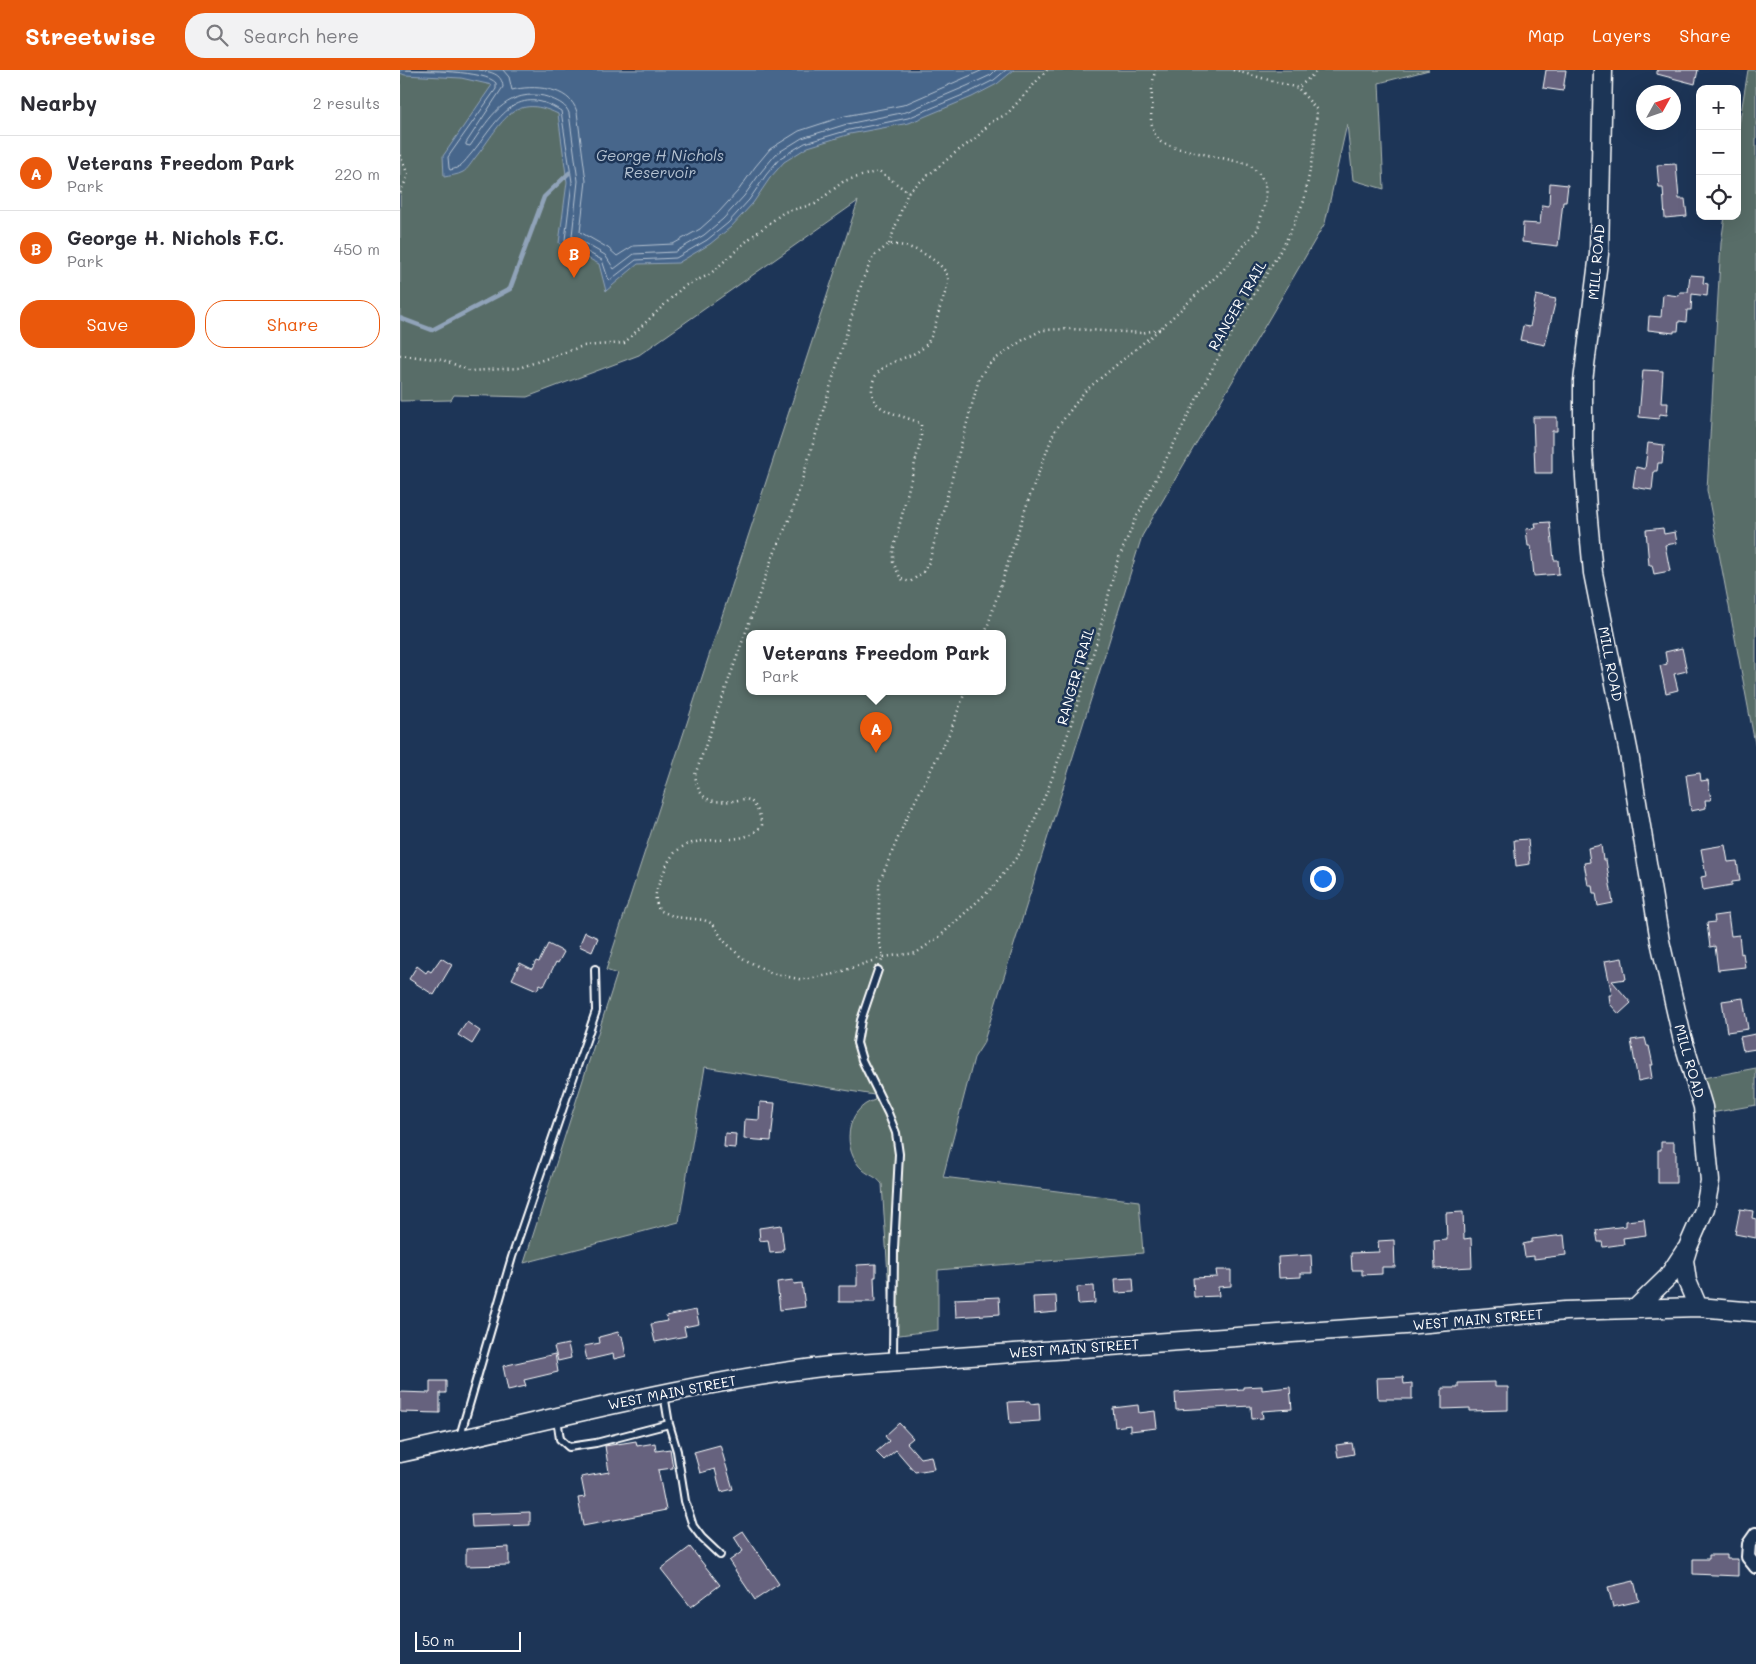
<!DOCTYPE html>
<html lang="en">
<head>
<meta charset="utf-8">
<style>
  :root { --surface:#fff; --page:#f2f2f3; --text:#2b2b33; --muted:#7c7c81; --line:#e1e1e2; --accent:#ea580c }
  body { margin:0; font-family:Mali,sans-serif; background:var(--page); color:var(--text) }
  .controls { position:absolute; right:15px; top:15px; display:grid; overflow:hidden; border-radius:10px; box-shadow:0 5px 20px #0002 }
  .controls button { width:45px; height:45px; display:grid; place-items:center; padding:0; border:0; border-bottom:1px solid var(--line); background:var(--surface); color:var(--text); font:25px sans-serif }
  .compass { position:absolute; left:1236px; top:15px; width:45px; height:45px; border-radius:50%; background:var(--surface); box-shadow:0 5px 20px #0002; rotate:50deg }
  .scale { position:absolute; left:15px; bottom:12px; width:106px; box-sizing:border-box; padding-left:5px; border:2px solid #fff; border-top:0; font-size:14px; line-height:18px; white-space:nowrap; color:#fff; -webkit-text-stroke:4px #1d3557; paint-order:stroke }
  .you { position:absolute; left:922px; top:808px; width:18px; height:18px; margin:-12px; border:4px solid #fff; border-radius:50%; background:#1a73e8; box-shadow:0 0 0 8px #1a73e833 }
  .badge { display:grid; place-items:center; width:32px; height:32px; border-radius:50%; background:var(--accent); color:#fff; font-size:16px; font-weight:700 }
  .pin { position:absolute; translate:-50% -41px; filter:drop-shadow(0 1px 2px #0008) }
  .pin::after { content:''; position:absolute; top:26px; width:18px; height:15px; background:inherit; clip-path:polygon(0 0,100% 0,50% 100%) }
  .popup { position:absolute; left:346px; top:560px; width:260px; height:65px; box-sizing:border-box; display:grid; place-content:center; border-radius:10px; background:var(--surface); filter:drop-shadow(0 1px 4px #0005); font-size:16px; white-space:nowrap; color:var(--muted) }
  .popup b { font-size:19px; color:var(--text) }
  .popup::after { content:''; position:absolute; left:50%; top:100%; margin-left:-10px; border:10px solid transparent; border-top-color:var(--surface) }
  .list { margin:0; padding:0; list-style:none }
  h2 { display:flex; justify-content:space-between; align-items:center; height:65px; margin:0; padding:0 20px; font-size:21px }
  h2 small { font-size:16px; font-weight:400; color:var(--muted) }
  .list li { display:grid; grid-template-columns:32px 1fr auto; gap:15px; align-items:center; box-sizing:border-box; height:75px; padding:0 20px; border-top:1px solid var(--line) }
  .list b { display:block; font-size:19px; white-space:nowrap }
  .list p { margin:0; font-size:16px; white-space:nowrap; color:var(--muted) }
  .list em { font-size:16px; font-style:normal; color:var(--muted) }
  .actions { display:flex; gap:10px; padding:15px 20px }
  .actions a { flex:1; padding:11px 0; border:1px solid var(--accent); border-radius:20px; text-align:center; font-size:18px; color:var(--accent) }
  .actions .main { background:var(--accent); color:#fff }
  .icon { flex:none; width:28px; height:28px; fill:none; stroke:currentColor; stroke-width:2; stroke-linecap:round; stroke-linejoin:round }
  .map { position:relative; flex:none; width:1356px; height:1594px; overflow:hidden }
  header { display:flex; align-items:center; gap:30px; box-sizing:border-box; height:70px; padding:0 25px; background:var(--accent); color:#fff }
  header strong { font-size:24px }
  nav { display:flex; gap:28px; margin-inline-start:auto; font-size:18px }
  .search { width:350px; height:45px; background:var(--page); display:flex; align-items:center; gap:12px; box-sizing:border-box; padding:0 18px; border-radius:20px; color:var(--muted); font-size:19px }
  main { display:flex }
  aside { flex:1; background:var(--surface) }
  .map>svg:first-child { display:block }
</style>
</head>
<body>
<header>
<strong>Streetwise</strong>
<div class="search"><svg class="icon" aria-label="search" viewBox="0 0 24 24"><circle cx="10" cy="10" r="6"/><path d="M15 15l6 6"/></svg>Search here</div>
<nav><a>Map</a><a>Layers</a><a>Share</a></nav>
</header>
<main>
<aside>
<h2>Nearby<small>2 results</small></h2>
<ul class="list">
<li><span class="badge">A</span><div><b>Veterans Freedom Park</b><p>Park</p></div><em>220 m</em></li>
<li><span class="badge">B</span><div><b>George H. Nichols F.C.</b><p>Park</p></div><em>450 m</em></li>
</ul>
<div class="actions"><a class="main">Save</a><a>Share</a></div>
</aside>
<div class="map">
<svg width="1356" height="1594" viewBox="0 0 1356 1594">
  <rect width="100%" height="100%" fill="#1d3557"/>
  <filter id="ink" filterUnits="userSpaceOnUse"><feTurbulence type="fractalNoise" baseFrequency=".02" numOctaves="2"/><feDisplacementMap in="SourceGraphic" scale="10" xChannelSelector="R" yChannelSelector="G"/><feConvolveMatrix kernelMatrix="1 2 1 2 8 2 1 2 1" color-interpolation-filters="sRGB"/></filter>
  <g filter="url(#ink)">
    <path fill="#596d68" stroke="#acb6b4" fill-rule="evenodd" d="M 0,0 L 1029,0 L 979,13 L 984,119 L 953,110 L 947,54 L 925,153 L 742,466 L 583,974 L 574,988 L 543,1107 L 739,1131 L 743,1183 L 538,1200 L 538,1260 L 492,1266 L 482,1114 C 476,1106 470,1106 463,1100 C 441,1081 445,1038 475,1030 L 474,1025 L 305,997 L 279,1152 L 124,1193 L 217,904 L 206,900 L 458,131 L 239,285 L 127,327 L 54,325 L 51,330 L 0,331 ZM 350,564 L 602,564 L 602,622 L 350,622 Z
      M 1348,0 L 1356,0 L 1356,679 L 1307,420 L 1321,173 L 1325,146 L 1337,146 L 1337,67 Z
      M 1356,998 L 1356,1035 L 1311,1043 L 1303,1008 Z"/>
    <path fill="#46668b" stroke="#90a3b9" d="M 0,0 L 614,0 L 597,14 L 572,27 L 509,53 L 450,64 L 408,77 L 384,92 L 370,108 L 353,133 L 331,157 L 310,174 L 278,193 L 238,194 L 206,221 L 199,194 L 159,173 L 167,112 L 158,44 C 111,21 101,56 75,88 C 72,92 67,100 63,102 C 58,105 49,106 44,107 L 43,86 L 92,15 L 61,8 L 5,5 L 0,3 Z"/>
    <g fill="none" stroke-linecap="round" stroke-linejoin="round">
      <path stroke="#b5c2d1" stroke-width="1" d="M 6,0 C 24,1 85,0 96,13 L 96,19 L 48,87 L 49,98 L 50,100 C 61,98 64,92 71,84 C 97,53 114,11 161,41 L 172,112 L 165,170 L 202,190 L 208,208 L 210,210 L 236,190 L 276,188 L 307,170 L 328,153 L 349,130 L 366,105 L 380,88 L 405,73 L 449,60 L 508,48 L 570,22 L 594,10 L 606,0
        M 79,0 C 90,2 102,3 103,17 L 66,73 L 66,75 L 70,76 C 87,52 101,25 133,25 C 141,25 146,26 152,29 C 159,32 166,35 169,43 L 178,111 L 172,166 L 205,185 L 214,199 L 234,184 L 275,182 L 304,165 L 323,149 L 344,126 L 361,102 L 376,84 L 402,68 L 447,54 L 506,42 L 567,16 L 591,5 L 596,0
        M 103,0 L 109,7 L 112,20 C 132,15 170,16 177,42 L 186,111 L 180,162 L 208,178 L 217,186 L 233,176 L 273,174 L 300,159 L 318,143 L 338,121 L 355,97 L 370,79 L 399,61 L 445,46 L 503,35 L 583,0"/>
      <path stroke="#90a3b9" stroke-width="4.5" d="M 0,248 L 32,260 L 110,219 L 144,127 L 169,103"/>
    </g>
    <path fill="#66627e" stroke="#fff" d="M 1146,0 L 1166,0 L 1163,21 L 1143,18 Z
      M 1257,0 L 1298,0 L 1295,14 L 1257,4 Z
      M 1276,94 L 1279,129 L 1285,129 L 1287,146 L 1265,148 L 1263,118 L 1259,118 L 1257,95 Z
      M 1150,113 L 1168,115 L 1166,132 L 1163,132 L 1158,176 L 1122,172 L 1123,153 L 1140,154 L 1142,135 L 1149,136 Z
      M 1290,205 L 1304,206 L 1303,213 L 1308,214 L 1307,226 L 1292,224 L 1291,240 L 1287,240 L 1286,252 L 1279,251 L 1278,261 L 1274,261 L 1274,263 L 1248,260 L 1249,246 L 1261,247 L 1263,224 L 1279,226 L 1280,222 L 1288,222 Z
      M 1136,225 L 1156,229 L 1145,275 L 1120,270 L 1123,256 L 1130,257 Z
      M 1243,300 L 1263,301 L 1261,333 L 1268,333 L 1267,345 L 1260,344 L 1259,349 L 1239,347 Z
      M 1133,347 L 1157,347 L 1157,361 L 1152,361 L 1152,403 L 1135,403 Z
      M 1248,373 L 1264,375 L 1262,393 L 1258,393 L 1257,401 L 1254,401 L 1252,420 L 1233,417 L 1236,397 L 1245,399 Z
      M 1150,452 L 1154,490 L 1158,490 L 1159,504 L 1134,506 L 1131,476 L 1128,476 L 1126,459 L 1136,458 L 1135,453 Z
      M 1263,458 L 1264,464 L 1275,462 L 1277,473 L 1265,475 L 1270,501 L 1254,504 L 1252,495 L 1249,495 L 1246,460 Z
      M 1282,578 L 1287,601 L 1274,604 L 1278,620 L 1266,623 L 1260,596 L 1267,594 L 1265,582 Z
      M 1300,703 L 1301,711 L 1308,710 L 1311,730 L 1305,730 L 1306,738 L 1291,741 L 1286,705 Z
      M 1128,769 L 1130,794 L 1116,796 L 1114,770 Z
      M 1201,775 L 1203,790 L 1206,790 L 1213,833 L 1198,836 L 1196,823 L 1193,823 L 1192,815 L 1188,815 L 1184,793 L 1190,792 L 1188,778 Z
      M 1325,775 L 1328,792 L 1337,791 L 1340,811 L 1332,812 L 1332,815 L 1303,820 L 1301,807 L 1306,806 L 1301,779 Z
      M 1328,844 L 1331,866 L 1339,865 L 1341,884 L 1343,883 L 1345,897 L 1318,900 L 1315,876 L 1310,877 L 1307,853 L 1315,852 L 1314,846 Z
      M 185,862 L 198,868 L 192,882 L 179,876 Z
      M 148,874 L 164,882 L 158,893 L 156,892 L 144,916 L 140,914 L 137,920 L 112,909 L 120,893 L 132,899 L 136,891 L 139,892 Z
      M 41,888 L 52,895 L 34,925 L 9,909 L 17,896 L 26,903 L 28,900 L 31,902 Z
      M 1222,888 L 1226,909 L 1212,911 L 1231,933 L 1219,944 L 1210,934 L 1209,925 L 1212,925 L 1205,891 Z
      M 1343,928 L 1348,959 L 1327,962 L 1322,931 Z
      M 67,952 L 80,961 L 72,974 L 58,965 Z
      M 1355,964 L 1356,979 L 1343,981 L 1340,967 Z
      M 1245,968 L 1247,976 L 1249,976 L 1253,995 L 1250,995 L 1252,1008 L 1238,1011 L 1231,970 Z
      M 360,1032 L 375,1033 L 371,1071 L 344,1069 L 345,1049 L 359,1050 Z
      M 325,1063 L 336,1064 L 335,1078 L 324,1077 Z
      M 1261,1072 L 1274,1072 L 1274,1081 L 1276,1081 L 1276,1113 L 1258,1113 L 1258,1080 L 1261,1080 Z
      M 1340,1139 L 1353,1141 L 1352,1148 L 1356,1149 L 1356,1168 L 1335,1164 Z
      M 1063,1142 L 1064,1169 L 1071,1168 L 1072,1197 L 1035,1199 L 1034,1171 L 1047,1170 L 1046,1143 Z
      M 1244,1149 L 1246,1165 L 1223,1168 L 1224,1174 L 1203,1177 L 1202,1172 L 1198,1172 L 1196,1160 L 1226,1156 L 1226,1151 Z
      M 381,1155 L 384,1179 L 382,1179 L 382,1182 L 370,1183 L 368,1170 L 360,1171 L 359,1158 Z
      M 1164,1165 L 1166,1185 L 1134,1189 L 1134,1186 L 1125,1187 L 1123,1174 L 1132,1172 L 1132,1169 Z
      M 994,1170 L 995,1197 L 982,1197 L 982,1204 L 962,1205 L 962,1200 L 952,1200 L 951,1183 L 979,1182 L 978,1171 Z
      M 911,1185 L 912,1203 L 901,1203 L 901,1207 L 879,1208 L 878,1187 Z
      M 476,1194 L 476,1207 L 474,1207 L 475,1232 L 439,1232 L 439,1216 L 457,1216 L 457,1195 Z
      M 816,1200 L 831,1200 L 831,1216 L 818,1217 L 819,1226 L 794,1227 L 793,1208 L 817,1207 Z
      M 733,1208 L 734,1222 L 716,1223 L 715,1209 Z
      M 393,1210 L 394,1214 L 402,1213 L 405,1237 L 380,1240 L 377,1212 Z
      M 694,1216 L 695,1233 L 678,1234 L 677,1217 Z
      M 656,1226 L 657,1242 L 634,1244 L 633,1227 Z
      M 599,1227 L 600,1244 L 556,1247 L 555,1229 Z
      M 296,1240 L 299,1254 L 284,1257 L 286,1266 L 255,1272 L 251,1254 L 267,1251 L 266,1246 Z
      M 218,1262 L 219,1266 L 222,1266 L 226,1286 L 214,1289 L 213,1284 L 187,1290 L 184,1276 L 200,1273 L 199,1267 Z
      M 168,1274 L 171,1288 L 158,1291 L 154,1277 Z
      M 155,1284 L 158,1302 L 124,1310 L 126,1316 L 108,1320 L 103,1296 Z
      M 1003,1307 L 1004,1314 L 1012,1313 L 1012,1329 L 978,1329 L 977,1308 Z
      M 30,1311 L 46,1311 L 46,1323 L 40,1323 L 40,1343 L 0,1342 L 0,1322 L 30,1323 Z
      M 1095,1312 L 1095,1317 L 1108,1317 L 1108,1340 L 1070,1341 L 1070,1338 L 1042,1339 L 1042,1318 L 1058,1318 L 1058,1313 Z
      M 862,1316 L 862,1320 L 890,1317 L 892,1339 L 862,1341 L 863,1348 L 852,1349 L 851,1336 L 776,1340 L 775,1323 L 843,1319 L 843,1317 Z
      M 630,1331 L 630,1334 L 639,1333 L 640,1351 L 610,1353 L 608,1332 Z
      M 738,1335 L 739,1343 L 755,1341 L 757,1358 L 730,1361 L 730,1355 L 715,1357 L 713,1338 Z
      M 499,1353 L 513,1368 L 507,1373 L 520,1388 L 531,1386 L 534,1399 L 515,1402 L 496,1380 L 484,1390 L 476,1382 L 489,1371 L 485,1366 Z
      M 236,1371 L 237,1376 L 255,1373 L 256,1381 L 270,1379 L 273,1398 L 258,1400 L 266,1440 L 183,1456 L 178,1428 L 185,1427 L 181,1407 L 209,1402 L 205,1376 Z
      M 952,1373 L 954,1384 L 938,1387 L 936,1375 Z
      M 320,1375 L 333,1419 L 321,1422 L 315,1399 L 300,1403 L 294,1382 Z
      M 130,1442 L 130,1455 L 72,1457 L 71,1444 Z
      M 343,1461 L 379,1514 L 355,1530 L 329,1491 L 343,1481 L 334,1467 Z
      M 109,1477 L 109,1495 L 66,1496 L 66,1479 Z
      M 290,1477 L 320,1515 L 291,1537 L 261,1499 Z
      M 1309,1485 L 1327,1485 L 1327,1489 L 1338,1489 L 1338,1506 L 1293,1504 L 1293,1489 L 1309,1489 Z
      M 1234,1511 L 1239,1531 L 1213,1537 L 1208,1517 Z"/>
    <g fill="none" stroke-linecap="round" stroke-linejoin="round">
      <defs>
        <path id="lane" d="M 478,900 L 461,950 L 457,973 L 462,990 L 488,1043 L 496,1063 L 499,1084 L 494,1179 L 493,1289
          M 264,1324 L 269,1354 L 277,1381 L 285,1431 L 293,1456 L 302,1468 L 320,1485
          M 157,1348 L 160,1369 L 169,1377 L 196,1373 L 269,1354
          M 60,1366 L 112,1187 L 196,941 L 195,899"/>
        <path id="street" d="M 1356,1464 L 1349,1474 L 1348,1487 L 1356,1497"/>
        <path id="secondary" d="M 1203,0 L 1199,184 L 1183,311 L 1183,375 L 1187,439 L 1193,503 L 1229,684 L 1260,871 L 1282,967 L 1303,1037 L 1310,1111 L 1305,1138 L 1288,1177 L 1284,1190 L 1287,1211 L 1298,1237
          M 1235,1239 L 1268,1207 L 1285,1181
          M 0,1383 C 143,1352 284,1313 430,1296 L 1005,1255 L 1165,1241 L 1298,1237 L 1356,1242"/>
      </defs>
      <use href="#lane" stroke="#fff" stroke-width="10"/>
      <use href="#street" stroke="#fff" stroke-width="16"/>
      <use href="#secondary" stroke="#fff" stroke-width="21"/>
      <path stroke="#fff" stroke-width="2.5" stroke-dasharray="1 4" stroke-linecap="butt" d="M 833,0 L 898,18 L 918,0
        M 0,85 L 8,105 L 0,124
        M 489,174 L 508,122
        M 0,285 L 43,290 L 71,301 L 119,298 L 183,276 L 224,273 L 284,216 L 309,205 L 349,169 L 384,142 L 415,134 L 444,111 L 479,101 L 508,122 L 555,83 L 576,68 L 591,52 L 607,44 L 647,0
        M 585,564 L 628,431 L 654,362 L 685,321 L 760,259 L 824,199 L 858,159 L 866,129 L 865,114 L 860,105 L 849,94 L 776,78 L 761,72 L 754,63 L 751,51 L 752,18 L 755,0
        M 565,622 L 550,662 L 506,749 L 479,813 L 479,869 L 483,887 L 516,883 L 539,867 L 593,817 L 620,783 L 648,719 L 669,661 L 696,574 L 717,492 L 737,446 L 811,301 L 841,246 L 885,173 L 904,131 L 914,79 L 917,40 L 898,18
        M 477,889 L 483,887 L 481,893
        M 472,891 L 434,904 L 403,910 L 371,903 L 342,888 L 323,870 L 313,854 L 304,850 L 275,847 L 259,840 C 253,826 256,820 262,807 C 266,797 269,787 278,780 C 301,761 343,780 362,755 C 360,746 357,732 346,729 C 343,729 337,730 334,731 C 310,733 299,731 295,705 L 371,491 L 392,443 L 463,209 L 473,187 L 489,174 C 495,175 502,175 508,177 C 520,180 546,195 548,208 C 549,216 541,233 539,241 C 536,252 533,267 525,276 C 508,293 470,289 472,323 C 474,344 507,345 521,354 L 521,369 L 493,481 L 493,492 L 501,509 L 510,512 L 523,502 L 529,492 L 579,309 L 587,296 L 597,288 L 623,270 L 642,260 L 670,259 L 742,263 L 760,259"/>
      <use href="#lane" stroke="#1d3557" stroke-width="6"/>
      <use href="#street" stroke="#1d3557" stroke-width="12"/>
      <use href="#secondary" stroke="#1d3557" stroke-width="18"/>
    </g>
  </g>
  <g text-anchor="middle" dominant-baseline="central" stroke-width="5" stroke-linejoin="round" paint-order="stroke">
    <g font-size="14" fill="#fff" stroke="#1d3557">
      <text transform="translate(1196 192) rotate(-85)">MILL ROAD</text>
      <text transform="translate(837 235) rotate(-60)">RANGER TRAIL</text>
      <text transform="translate(1211 594) rotate(79)">MILL ROAD</text>
      <text transform="translate(675 606) rotate(-74)">RANGER TRAIL</text>
      <text transform="translate(1290 991) rotate(74)">MILL ROAD</text>
      <text transform="translate(1078 1249) rotate(-5)">WEST MAIN STREET</text>
      <text transform="translate(674 1278) rotate(-4)">WEST MAIN STREET</text>
      <text transform="translate(272 1322) rotate(-11)">WEST MAIN STREET</text>
    </g>
    <g font-size="15" font-style="italic" fill="#b5c2d1" stroke="#1d3557">
      <text x="260" y="85">George H Nichols<tspan x="260" dy="17">Reservoir</tspan></text>
    </g>
  </g>
</svg>
<div class="controls">
<button>+</button>
<button>−</button>
<button><svg class="icon" aria-label="locate" viewBox="0 0 24 24"><circle cx="12" cy="12" r="6"/><path d="M12 2v4M12 18v4M2 12h4M18 12h4"/></svg></button>
</div>
<svg class="compass" viewBox="-18 -18 36 36"><path d="M0-13l5 13h-10z" fill="#e53935"/><path d="M0 13l5-13h-10z" fill="#7c7c81"/></svg>
<div class="scale">50 m</div>
<div class="you"></div>
<div class="pin badge" style="left:476px;top:683px">A</div>
<div class="popup"><b>Veterans Freedom Park</b>Park</div>
<div class="pin badge" style="left:174px;top:208px">B</div>
</div>
</main>
</body>
</html>
